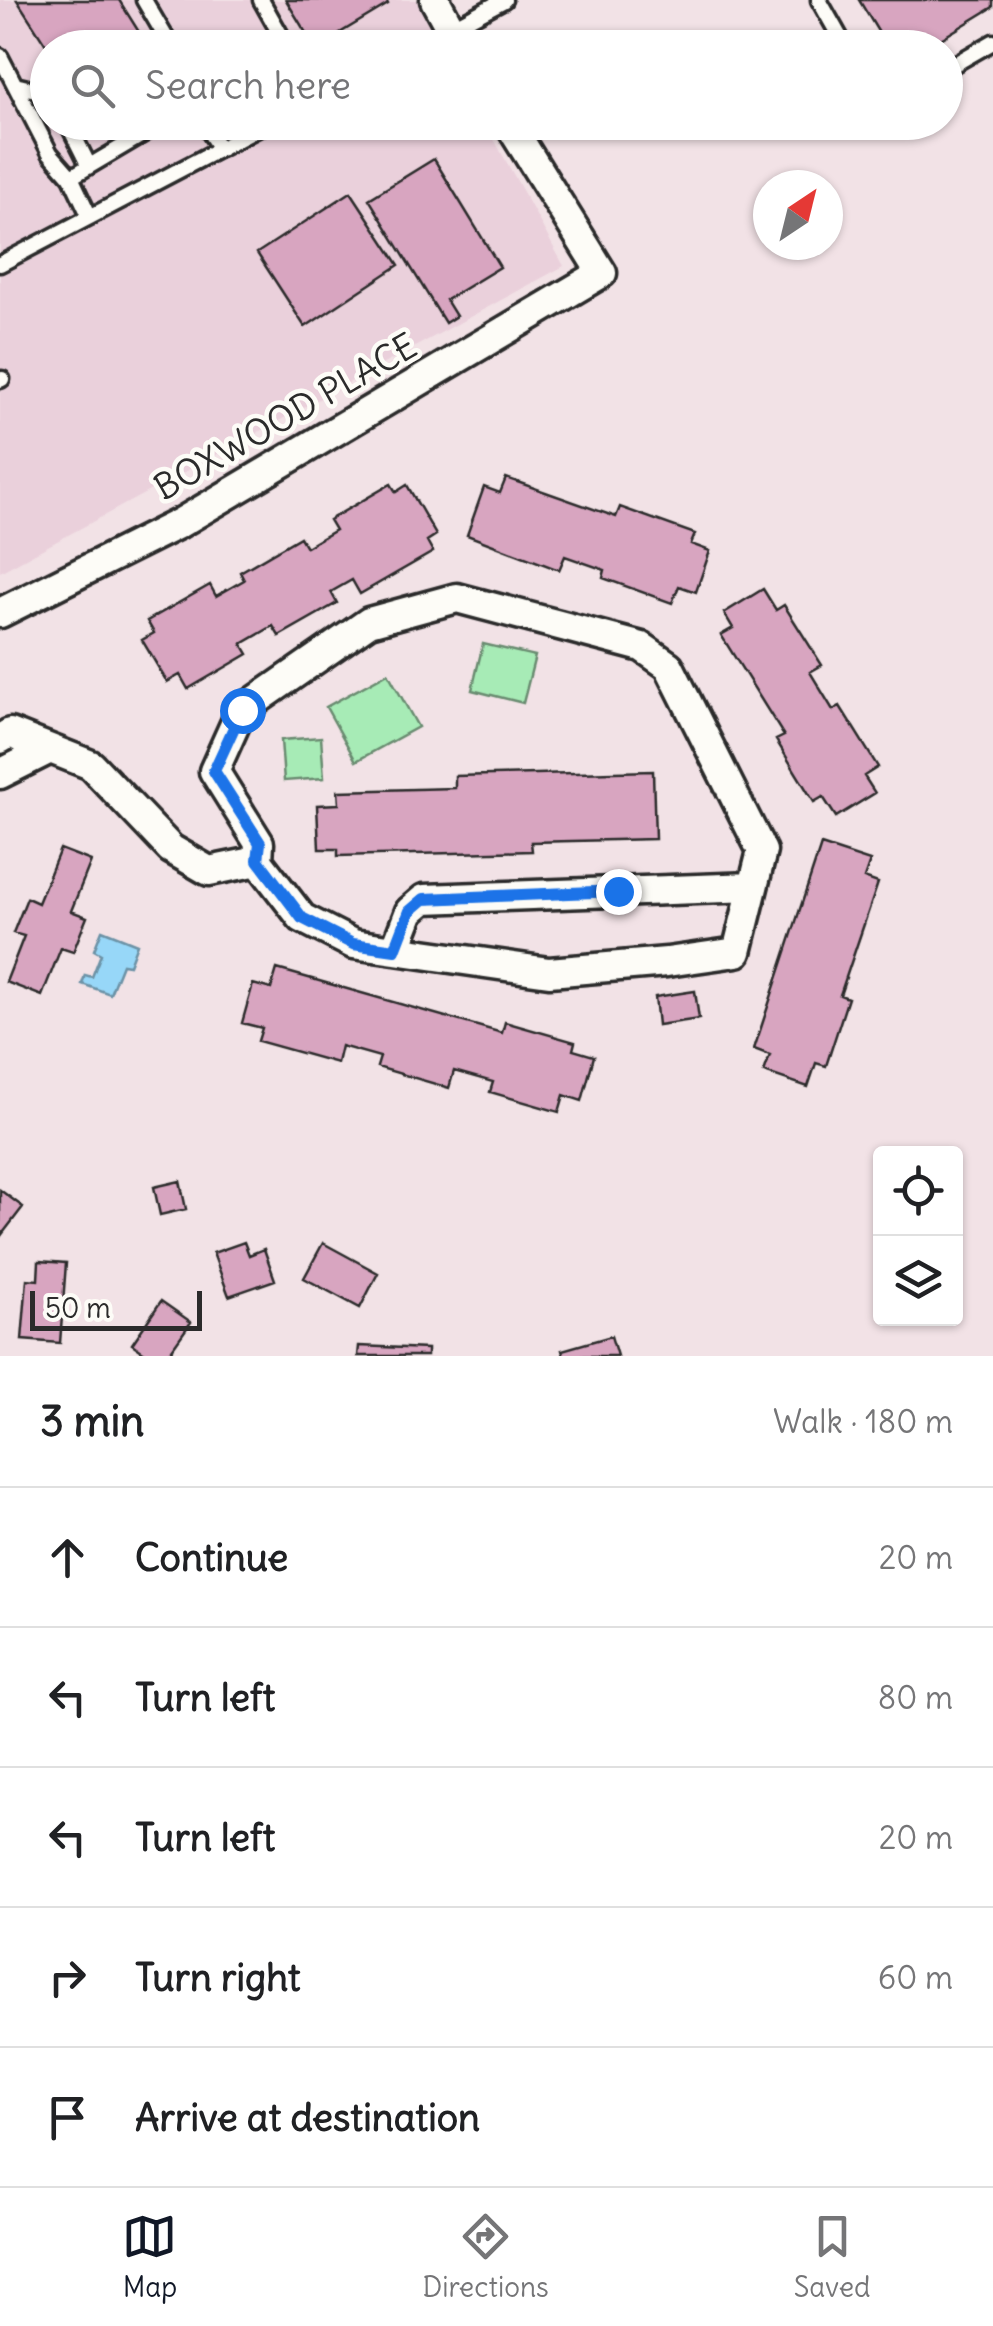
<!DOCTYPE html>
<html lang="en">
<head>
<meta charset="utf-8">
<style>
  :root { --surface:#fff; --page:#f2f2f2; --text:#202124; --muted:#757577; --line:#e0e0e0; --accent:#111827 }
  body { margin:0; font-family:Delius,sans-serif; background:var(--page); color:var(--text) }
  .controls { position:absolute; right:30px; bottom:30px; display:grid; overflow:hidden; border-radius:10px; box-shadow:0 2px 8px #0004 }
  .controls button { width:90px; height:90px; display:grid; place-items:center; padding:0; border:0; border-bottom:2px solid var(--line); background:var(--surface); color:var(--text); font:50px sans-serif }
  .compass { position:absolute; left:753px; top:170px; width:90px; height:90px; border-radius:50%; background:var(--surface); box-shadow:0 2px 8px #0004; rotate:35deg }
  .scale { position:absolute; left:30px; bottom:25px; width:172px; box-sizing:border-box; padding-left:10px; border:5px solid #2b2b2b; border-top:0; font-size:28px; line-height:35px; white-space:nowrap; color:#2b2b2b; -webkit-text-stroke:8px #fdfcf7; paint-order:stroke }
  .stop { position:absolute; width:30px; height:30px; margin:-22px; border:8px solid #1a73e8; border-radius:50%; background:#fff }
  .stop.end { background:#1a73e8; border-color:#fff; box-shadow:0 2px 10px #0008 }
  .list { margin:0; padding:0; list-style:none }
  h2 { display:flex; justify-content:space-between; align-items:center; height:130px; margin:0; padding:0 40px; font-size:42px }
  h2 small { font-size:32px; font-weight:400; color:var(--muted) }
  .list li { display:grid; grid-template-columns:65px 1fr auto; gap:30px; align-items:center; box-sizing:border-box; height:140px; padding:0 40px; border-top:2px solid var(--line) }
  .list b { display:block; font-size:38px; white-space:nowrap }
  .list em { font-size:32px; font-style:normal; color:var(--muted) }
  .icon { flex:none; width:55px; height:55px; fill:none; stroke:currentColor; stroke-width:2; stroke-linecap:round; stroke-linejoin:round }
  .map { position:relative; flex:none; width:993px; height:1356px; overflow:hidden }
  .search { position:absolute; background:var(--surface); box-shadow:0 2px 8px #0004; left:30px; right:30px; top:30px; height:110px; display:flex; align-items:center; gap:25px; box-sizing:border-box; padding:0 35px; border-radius:55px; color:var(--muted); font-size:38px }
  .sheet { height:830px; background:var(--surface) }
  nav { display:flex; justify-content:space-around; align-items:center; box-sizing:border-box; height:140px; border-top:2px solid var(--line); background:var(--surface); font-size:28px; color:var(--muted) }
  nav a { display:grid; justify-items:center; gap:5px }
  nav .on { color:var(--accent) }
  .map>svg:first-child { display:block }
</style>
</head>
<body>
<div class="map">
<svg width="993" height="1356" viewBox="0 0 993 1356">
  <rect width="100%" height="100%" fill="#f2e2e6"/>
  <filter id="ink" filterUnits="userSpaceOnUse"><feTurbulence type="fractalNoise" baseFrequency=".01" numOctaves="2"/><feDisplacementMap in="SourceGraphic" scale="20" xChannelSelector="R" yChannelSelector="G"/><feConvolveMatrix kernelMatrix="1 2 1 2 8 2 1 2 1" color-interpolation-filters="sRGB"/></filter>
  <g filter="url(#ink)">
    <path fill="#ead0db" d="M 0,0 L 417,0 L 444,47 L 48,48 L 48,122 L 485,123 L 564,266 L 0,572 Z"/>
    <path fill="#a7ebb6" stroke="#698b70" stroke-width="2.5" d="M 483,644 L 535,656 L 523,703 L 472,690 Z
      M 388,673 L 418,727 L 356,761 L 326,707 Z
      M 321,737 L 324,778 L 284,781 L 281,740 Z"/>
    <path fill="#97d7f8" stroke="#6c92a6" stroke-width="2.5" d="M 102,930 L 137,944 L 129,965 L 122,964 L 110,994 L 82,984 L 85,975 L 92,977 L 101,954 L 94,950 Z"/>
    <path fill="#d8a5c0" stroke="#2b2b2b" stroke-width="2.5" d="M 17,0 L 119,0 L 149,48 L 48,48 Z
      M 286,0 L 386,0 L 388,4 L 315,48 Z
      M 859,0 L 993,0 L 993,7 L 926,48 L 888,48 Z
      M 434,159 L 500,267 L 446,300 L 456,316 L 445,323 L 369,199 Z
      M 351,192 L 399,265 L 305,327 L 257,253 Z
      M 506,478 L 616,517 L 620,507 L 695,534 L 691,544 L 710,551 L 696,592 L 679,586 L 672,603 L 603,578 L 605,570 L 565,556 L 559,570 L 467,535 L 484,487 L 500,493 Z
      M 391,484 L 396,492 L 407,485 L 436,535 L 427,541 L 433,552 L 360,594 L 352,580 L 331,592 L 337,603 L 279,636 L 273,626 L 242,644 L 248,654 L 188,689 L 180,675 L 167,682 L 142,640 L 154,633 L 147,621 L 210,585 L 216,596 L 244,580 L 240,572 L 300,537 L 306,547 L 335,530 L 329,520 Z
      M 763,589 L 776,610 L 784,605 L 822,665 L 810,672 L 833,710 L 840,706 L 878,767 L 864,776 L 875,793 L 836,817 L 823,797 L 814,802 L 776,740 L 784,736 L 721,635 L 733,628 L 724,613 Z
      M 653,771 L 655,839 L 531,842 L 532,851 L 338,856 L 338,849 L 319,849 L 317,805 L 339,804 L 338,791 L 455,788 L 455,776 Z
      M 821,845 L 870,861 L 864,878 L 878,883 L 840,995 L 848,998 L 826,1066 L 816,1063 L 808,1087 L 764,1072 L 770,1055 L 754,1049 Z
      M 60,849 L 91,861 L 71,911 L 87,917 L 73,952 L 61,948 L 42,996 L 6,982 L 24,936 L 13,933 L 27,898 L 38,903 Z
      M 277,969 L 502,1033 L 505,1022 L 575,1042 L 573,1050 L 594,1056 L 582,1101 L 564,1095 L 559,1112 L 490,1092 L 493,1082 L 454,1071 L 449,1088 L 377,1067 L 380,1057 L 341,1046 L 337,1063 L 258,1041 L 262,1028 L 242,1023 L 253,984 L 271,989 Z
      M 695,991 L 699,1019 L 658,1025 L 655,997 Z
      M 180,1181 L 186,1209 L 160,1215 L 154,1187 Z
      M 0,1190 L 23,1207 L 0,1237 Z
      M 244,1242 L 249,1255 L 264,1249 L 275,1280 L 229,1296 L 213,1253 Z
      M 323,1243 L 378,1273 L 360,1308 L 304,1278 Z
      M 39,1261 L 66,1263 L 60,1343 L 22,1340 L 27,1279 L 38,1280 Z
      M 161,1301 L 191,1322 L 167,1356 L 149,1356 L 132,1344 Z
      M 611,1336 L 617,1356 L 564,1356 L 562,1350 Z
      M 359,1346 L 427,1349 L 427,1356 L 358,1356 Z"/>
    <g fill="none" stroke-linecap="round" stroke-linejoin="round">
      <defs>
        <path id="lane" d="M 144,0 L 172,48
          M 261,0 L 288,48
          M 819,0 L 846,48
          M 414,48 L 504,0
          M 0,56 L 50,153 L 71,177 L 90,217
          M 946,69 L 993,42
          M 15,85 L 48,93
          M 203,122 L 220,149
          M 69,126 L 89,166
          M 71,177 L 164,122
          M 0,264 L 271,122
          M 0,380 L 2,379"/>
        <path id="street" d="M 435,0 L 461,48
          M 457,598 L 642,647 L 669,666 L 762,851 L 737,952 L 667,962 L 549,972 L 353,944 L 302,918 L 258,861 L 259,843 L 214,771 L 241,711 L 369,622 Z
          M 0,613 L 180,523 L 602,273 L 508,122
          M 0,739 L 10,733 L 91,765 L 171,849 L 209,871 L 258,861
          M 0,774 L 50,749
          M 395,950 L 410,911 L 424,899 L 753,887"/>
      </defs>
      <use href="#lane" stroke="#2b2b2b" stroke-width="21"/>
      <use href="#street" stroke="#2b2b2b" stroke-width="35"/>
      <use href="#lane" stroke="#fdfcf7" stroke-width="14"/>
      <use href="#street" stroke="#fdfcf7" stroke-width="28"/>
    </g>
  </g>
  <g fill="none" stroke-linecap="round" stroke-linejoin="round" filter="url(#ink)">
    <path stroke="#1a73e8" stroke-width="12" d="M 242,710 L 214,771 L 260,843 L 258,860 L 302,918 L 353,944 L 395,950 L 410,911 L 424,899 L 618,891"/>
  </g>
  <g text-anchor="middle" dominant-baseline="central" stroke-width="9" stroke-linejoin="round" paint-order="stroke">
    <g font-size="35" fill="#2b2b2b" stroke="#fdfcf7">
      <text transform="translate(285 416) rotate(-30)">BOXWOOD PLACE</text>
    </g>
  </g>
</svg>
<div class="controls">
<button><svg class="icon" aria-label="locate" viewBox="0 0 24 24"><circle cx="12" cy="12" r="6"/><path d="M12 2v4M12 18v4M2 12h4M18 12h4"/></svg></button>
<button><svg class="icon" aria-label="layers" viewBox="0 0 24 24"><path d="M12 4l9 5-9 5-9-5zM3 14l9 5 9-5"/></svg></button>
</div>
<svg class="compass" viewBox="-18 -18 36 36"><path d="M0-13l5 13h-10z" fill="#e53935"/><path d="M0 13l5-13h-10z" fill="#757577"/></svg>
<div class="scale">50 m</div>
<div class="stop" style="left:242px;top:710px"></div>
<div class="stop end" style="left:618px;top:891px"></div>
<div class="search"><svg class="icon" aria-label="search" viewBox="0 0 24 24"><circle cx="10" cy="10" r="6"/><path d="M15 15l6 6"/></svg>Search here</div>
</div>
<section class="sheet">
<h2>3 min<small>Walk · 180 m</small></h2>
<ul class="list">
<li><svg class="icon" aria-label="ahead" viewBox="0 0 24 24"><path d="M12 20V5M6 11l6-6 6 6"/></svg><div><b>Continue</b></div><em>20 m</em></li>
<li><svg class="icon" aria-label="left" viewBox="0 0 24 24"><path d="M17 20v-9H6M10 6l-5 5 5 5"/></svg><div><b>Turn left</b></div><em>80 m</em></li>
<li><svg class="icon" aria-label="left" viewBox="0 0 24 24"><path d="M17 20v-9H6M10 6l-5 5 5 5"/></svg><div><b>Turn left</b></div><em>20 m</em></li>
<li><svg class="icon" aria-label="right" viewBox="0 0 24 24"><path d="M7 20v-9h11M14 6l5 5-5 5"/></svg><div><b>Turn right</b></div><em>60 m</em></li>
<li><svg class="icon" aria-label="arrive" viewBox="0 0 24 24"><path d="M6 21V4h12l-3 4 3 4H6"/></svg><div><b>Arrive at destination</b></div></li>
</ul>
</section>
<nav>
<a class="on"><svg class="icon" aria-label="map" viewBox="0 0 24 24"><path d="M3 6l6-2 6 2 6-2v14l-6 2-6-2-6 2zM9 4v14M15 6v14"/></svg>Map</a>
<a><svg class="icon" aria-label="directions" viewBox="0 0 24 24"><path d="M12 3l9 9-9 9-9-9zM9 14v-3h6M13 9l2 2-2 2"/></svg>Directions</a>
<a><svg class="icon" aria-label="saved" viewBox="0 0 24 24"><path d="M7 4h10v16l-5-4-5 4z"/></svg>Saved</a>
</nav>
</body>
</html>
